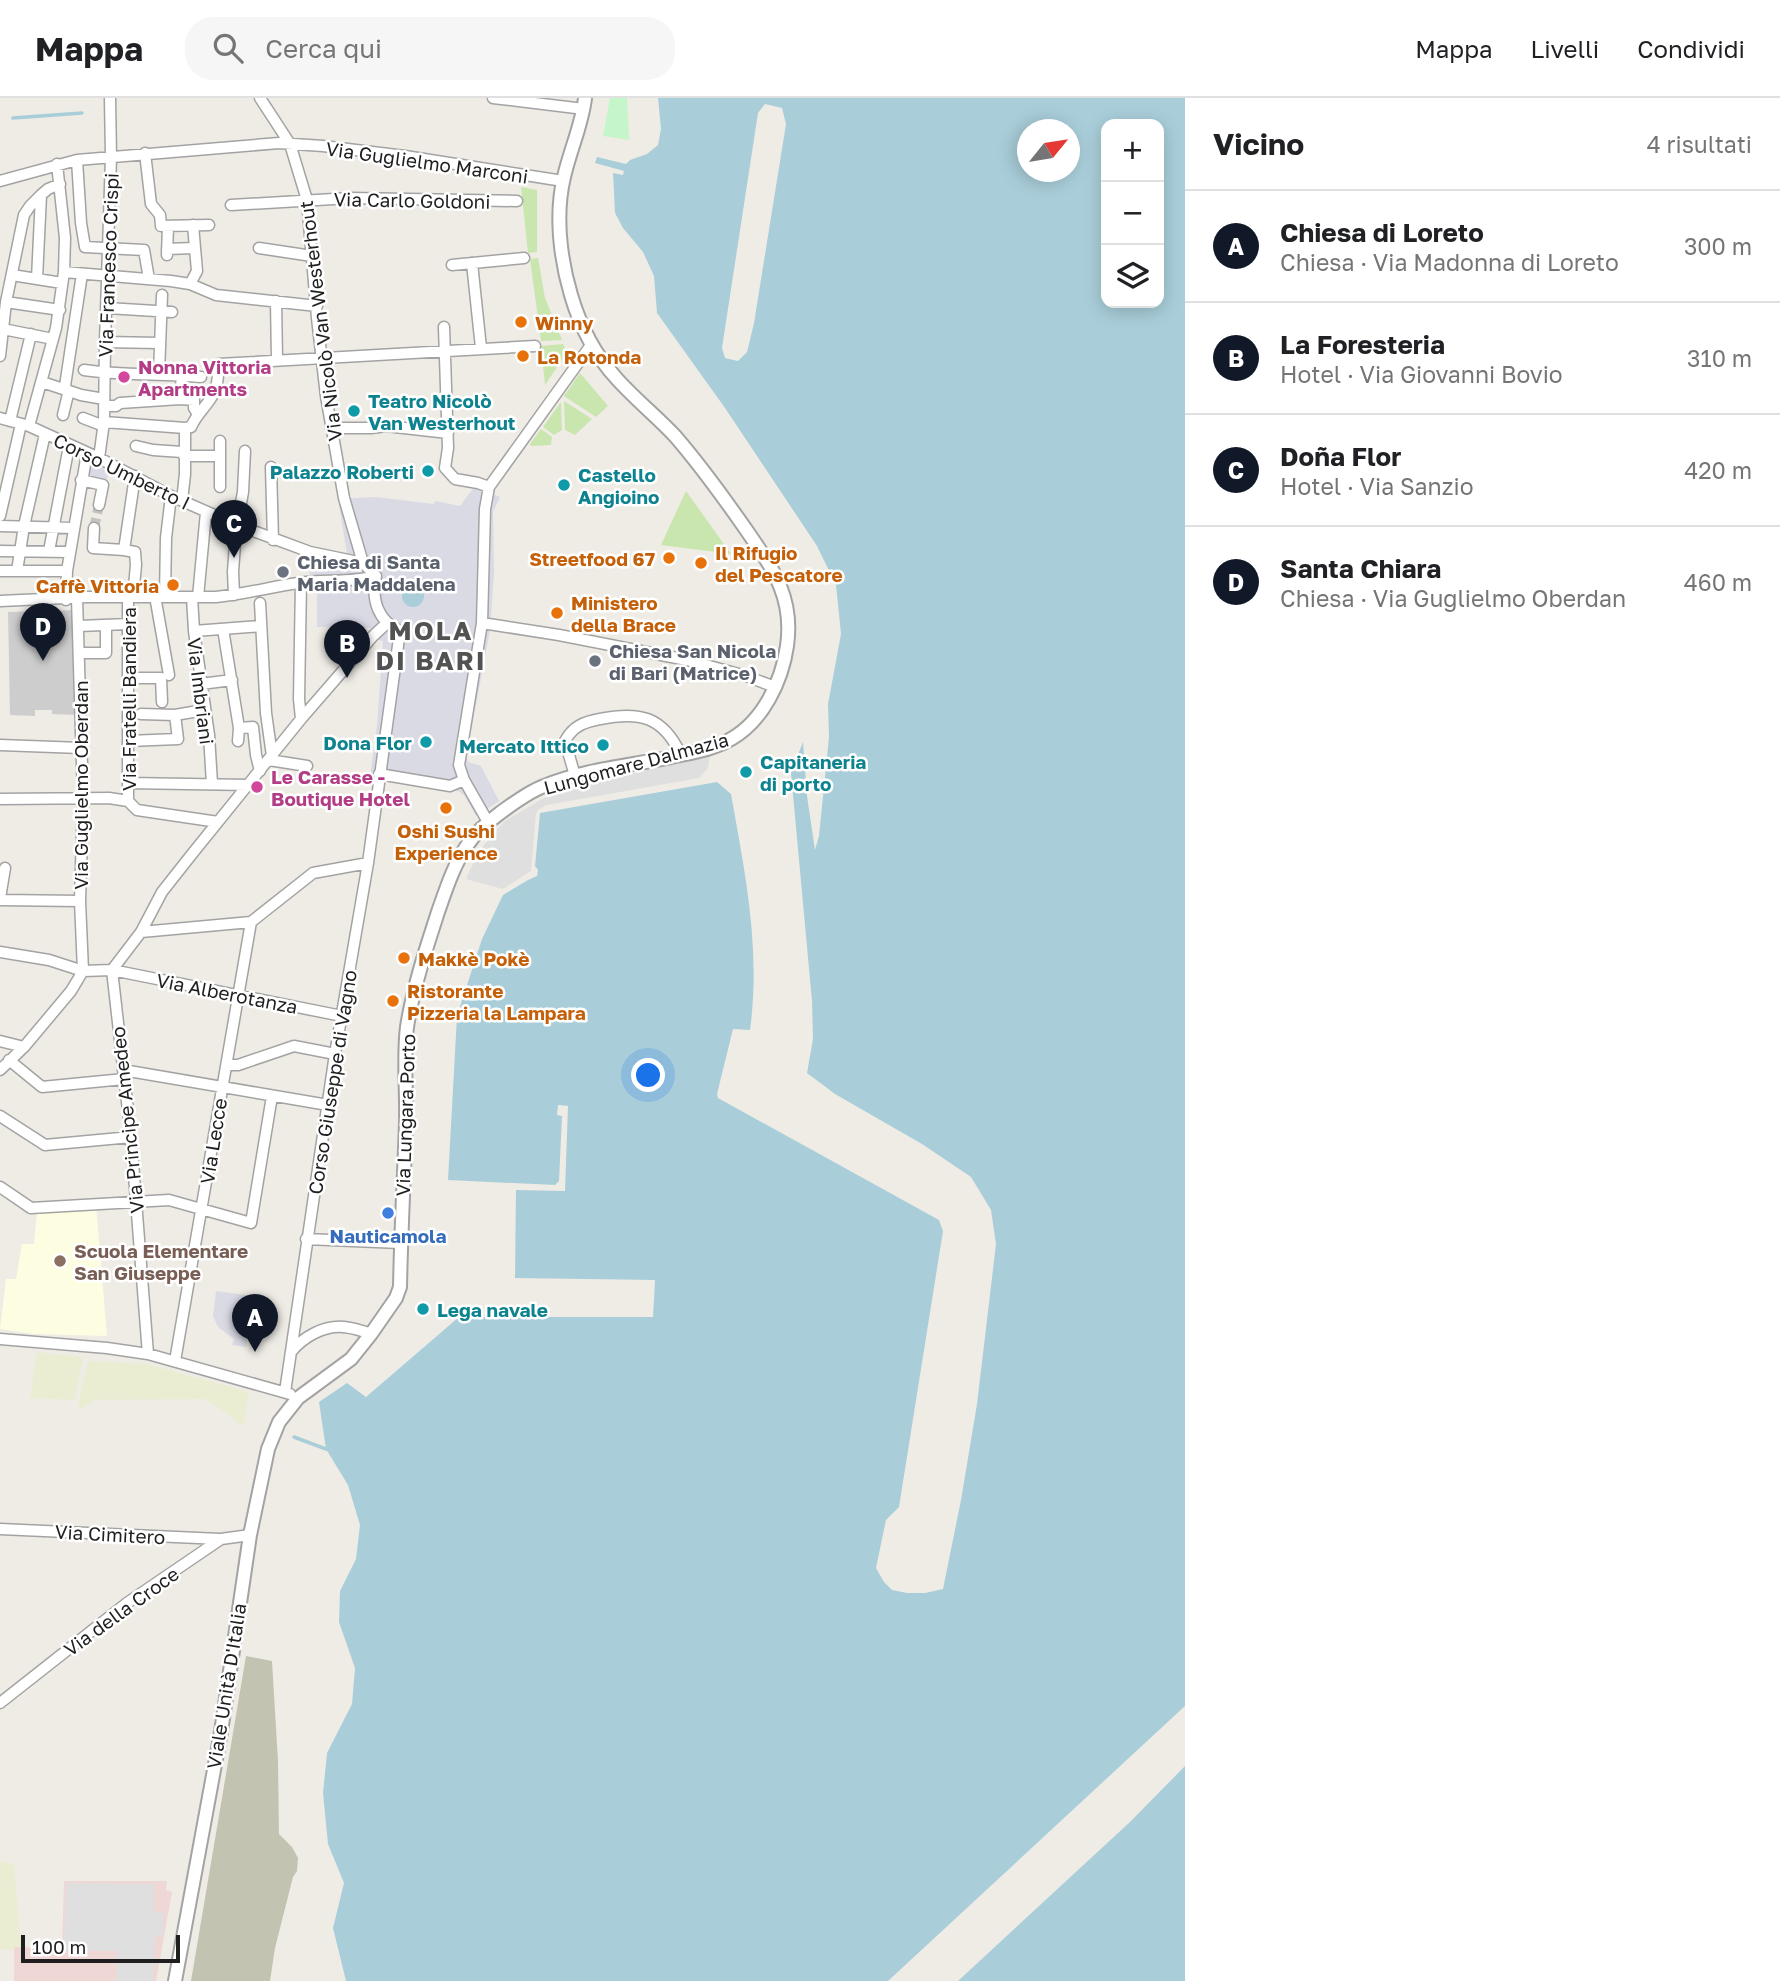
<!DOCTYPE html>
<html lang="it">
<head>
<meta charset="utf-8">
<style>
  :root { --surface:#fff; --page:#f6f6f6; --text:#202124; --muted:#757577; --line:#e0e0e0; --accent:#111827 }
  body { margin:0; font-family:"Golos Text",sans-serif; background:var(--page); color:var(--text) }
  .controls { position:absolute; right:21px; top:21px; display:grid; overflow:hidden; border-radius:14px; box-shadow:0 4px 18px #0003 }
  .controls button { width:63px; height:63px; display:grid; place-items:center; padding:0; border:0; border-bottom:2px solid var(--line); background:var(--surface); color:var(--text); font:35px sans-serif }
  .compass { position:absolute; left:1017px; top:21px; width:63px; height:63px; border-radius:50%; background:var(--surface); box-shadow:0 4px 18px #0003; rotate:60deg }
  .scale { position:absolute; left:21px; bottom:18px; width:159px; box-sizing:border-box; padding-left:7px; border:4px solid #1f1f1f; border-top:0; font-size:19px; line-height:24px; white-space:nowrap; color:#1f1f1f; -webkit-text-stroke:5px #fff; paint-order:stroke }
  .you { position:absolute; left:649px; top:978px; width:24px; height:24px; margin:-18px; border:5px solid #fff; border-radius:50%; background:#1a73e8; box-shadow:0 0 0 10px #1a73e833 }
  .badge { display:grid; place-items:center; width:46px; height:46px; border-radius:50%; background:var(--accent); color:#fff; font-size:23px; font-weight:700 }
  .pin { position:absolute; translate:-50% -58px; filter:drop-shadow(0 2px 4px #0008) }
  .pin::after { content:''; position:absolute; top:37px; width:24px; height:21px; background:inherit; clip-path:polygon(0 0,100% 0,50% 100%) }
  .list { margin:0; padding:0; list-style:none }
  h2 { display:flex; justify-content:space-between; align-items:center; height:91px; margin:0; padding:0 28px; font-size:30px }
  h2 small { font-size:23px; font-weight:400; color:var(--muted) }
  .list li { display:grid; grid-template-columns:46px 1fr auto; gap:21px; align-items:center; box-sizing:border-box; height:112px; padding:0 28px; border-top:2px solid var(--line) }
  .list b { display:block; font-size:26px; white-space:nowrap }
  .list p { margin:0; font-size:23px; white-space:nowrap; color:var(--muted) }
  .list em { font-size:23px; font-style:normal; color:var(--muted) }
  .icon { flex:none; width:38px; height:38px; fill:none; stroke:currentColor; stroke-width:2; stroke-linecap:round; stroke-linejoin:round }
  .map { position:relative; flex:none; width:1185px; height:1883px; overflow:hidden }
  header { display:flex; align-items:center; gap:42px; box-sizing:border-box; height:98px; padding:0 35px; background:var(--surface); border-bottom:2px solid var(--line) }
  header strong { font-size:33px }
  nav { display:flex; gap:38px; margin-inline-start:auto; font-size:24px }
  .search { width:490px; height:63px; background:var(--page); display:flex; align-items:center; gap:18px; box-sizing:border-box; padding:0 24px; border-radius:28px; color:var(--muted); font-size:26px }
  main { display:flex }
  aside { flex:1; background:var(--surface) }
  .map>svg:first-child { display:block }
</style>
</head>
<body>
<header>
<strong>Mappa</strong>
<div class="search"><svg class="icon" aria-label="search" viewBox="0 0 24 24"><circle cx="10" cy="10" r="6"/><path d="M15 15l6 6"/></svg>Cerca qui</div>
<nav><a>Mappa</a><a>Livelli</a><a>Condividi</a></nav>
</header>
<main>
<div class="map">
<svg width="1185" height="1883" viewBox="0 0 1185 1883">
  <rect width="100%" height="100%" fill="#efece6"/>
  <path fill="#efd7d6" d="M 64,1783 L 167,1783 L 166,1792 L 172,1794 L 156,1883 L 14,1883 L 14,1849 L 62,1850 Z"/>
  <path fill="#fdfde1" d="M 96,1108 L 107,1238 L 33,1236 L 0,1231 L 6,1181 L 16,1181 L 22,1146 L 34,1146 L 37,1115 Z"/>
  <path fill="#cdcdcd" d="M 76,512 L 77,617 L 52,616 L 52,612 L 35,612 L 35,618 L 10,617 L 8,514 Z"/>
  <path fill="#c3c3b2" d="M 246,1558 L 272,1563 L 278,1663 L 279,1736 L 292,1749 L 298,1760 L 297,1773 L 293,1779 L 275,1850 L 270,1883 L 191,1883 Z"/>
  <path fill="#eaedd2" d="M 37,1254 L 83,1259 L 75,1302 L 30,1300 Z
    M 88,1263 L 146,1266 L 249,1294 L 243,1329 L 226,1315 L 205,1301 L 94,1302 L 78,1313 L 80,1297 Z
    M 0,1759 L 1,1764 L 14,1766 L 21,1849 L 14,1849 L 14,1852 L 0,1851 Z"/>
  <path fill="#c9e6af" d="M 521,89 L 537,92 L 537,154 L 528,155 Z
    M 538,160 L 545,200 L 562,242 L 541,243 L 530,161 Z
    M 563,246 L 567,254 L 545,287 L 541,248 Z
    M 580,275 L 608,308 L 596,319 L 564,298 Z
    M 564,303 L 592,321 L 575,337 L 565,332 Z
    M 561,304 L 562,332 L 554,337 L 543,329 Z
    M 541,331 L 552,339 L 551,347 L 531,348 L 530,346 Z
    M 686,393 L 731,456 L 661,447 Z"/>
  <path fill="#c5f6ca" d="M 610,0 L 627,0 L 629,42 L 603,38 Z"/>
  <path fill="#dfdfdf" d="M 710,656 L 708,670 L 699,680 L 547,707 L 538,712 L 536,716 L 531,773 L 503,791 L 466,781 L 479,753 L 498,730 L 505,723 L 542,701 L 577,688 Z
    M 66,1785 L 154,1786 L 154,1814 L 163,1814 L 163,1838 L 155,1839 L 153,1883 L 117,1883 L 117,1853 L 64,1853 Z"/>
  <path fill="#dadae5" d="M 88,358 L 110,371 L 104,391 L 83,385 Z
    M 475,388 L 500,399 L 493,414 L 494,475 L 490,532 L 470,639 L 465,654 L 468,664 L 481,668 L 499,703 L 476,718 L 464,697 L 458,693 L 370,678 L 377,628 L 383,543 L 365,540 L 372,530 L 317,529 L 317,487 L 311,486 L 307,456 L 314,452 L 347,456 L 338,401 L 375,399 L 434,406 L 435,403 L 460,408 Z
    M 216,1193 L 253,1198 L 246,1249 L 232,1247 L 234,1241 L 218,1229 L 213,1218 Z"/>
  <path fill="#a9ceda" fill-rule="evenodd" d="M 658,0 L 1185,0 L 1185,1608 L 888,1883 L 346,1883 L 333,1830 L 344,1785 L 328,1746 L 323,1695 L 327,1655 L 352,1606 L 355,1570 L 339,1524 L 340,1493 L 356,1461 L 360,1427 L 348,1387 L 326,1351 L 319,1304 L 347,1285 L 366,1299 L 459,1219 L 653,1219 L 655,1182 L 515,1180 L 516,1092 L 565,1093 L 568,1008 L 558,1007 L 557,1017 L 562,1018 L 559,1083 L 555,1087 L 448,1082 L 457,918 L 482,841 L 503,797 L 528,782 L 537,778 L 538,772 L 535,768 L 540,715 L 717,684 L 731,696 C 745,775 761,850 750,932 L 733,931 L 717,996 L 718,1000 L 939,1122 L 943,1133 L 899,1409 L 886,1422 L 876,1470 L 884,1484 L 892,1492 L 907,1495 L 925,1495 L 943,1491 L 961,1402 L 977,1306 L 996,1146 L 991,1112 L 971,1079 L 922,1046 L 835,996 L 807,975 L 813,941 L 812,903 L 791,675 L 803,644 L 807,698 L 815,752 L 819,738 L 829,639 L 828,606 L 841,536 L 836,487 L 817,448 L 725,310 L 657,215 L 654,178 L 643,154 L 623,130 L 615,115 L 613,75 L 623,77 L 624,73 L 595,65 L 597,59 L 626,66 L 630,62 L 647,56 L 658,47 L 661,31 ZM 765,6 L 782,10 L 786,26 L 754,225 L 747,254 L 738,263 L 725,260 L 722,250 L 758,15 ZM 1159,26 L 1159,205 L 1106,205 L 1106,26 ZM 1028,32 L 1070,32 L 1070,74 L 1028,74 Z
    M402 498a11 11 0 1 1 22 0a11 11 0 1 1-22 0Z
    M 1185,1668 L 1185,1883 L 958,1883 L 1131,1723 Z"/>
  <g fill="none" stroke-linecap="round" stroke-linejoin="round">
    <path stroke="#a9ceda" stroke-width="3.5" d="M 13,20 L 82,15
      M 294,1339 L 326,1351"/>
    <path stroke="#c5c3be" stroke-width="10" stroke-dasharray="10 5" stroke-linecap="butt" d="M 94,430 L 99,407"/>
    <defs>
      <path id="minor" d="M 260,0 L 290,46 L 307,102 L 317,220 L 326,298 L 344,400 L 363,465 L 376,478
        M 493,0 L 584,11
        M 145,55 L 151,106 L 160,117 L 161,128 L 209,127
        M 77,62 L 81,125 L 85,149 L 144,152 L 149,181
        M 0,83 L 77,62 L 279,45 L 323,48 L 405,58 L 563,83
        M 231,107 L 350,100 L 517,103
        M 259,150 L 312,158
        M 167,151 L 194,150
        M 167,157 L 168,128
        M 472,165 L 481,250
        M 452,167 L 524,160
        M 64,174 L 171,183 L 190,186 L 216,197 L 317,208
        M 12,177 L 62,185
        M 37,181 L 41,97 L 48,91 L 60,86
        M 190,186 L 197,173 L 193,127
        M 276,203 L 277,262
        M 6,204 L 60,212
        M 107,210 L 172,214
        M 444,229 L 448,350 L 445,370 L 455,381 L 478,385 L 489,389
        M 3,231 L 53,241
        M 105,244 L 159,245
        M 0,258 L 6,204 L 24,117 L 30,108 L 41,97
        M 84,272 C 123,278 162,275 201,279
        M 159,275 L 162,197
        M 42,284 L 81,297 L 104,301
        M 180,301 L 182,277
        M 104,308 L 116,308 L 120,305 L 180,301 L 194,302 L 194,310 L 197,315
        M 63,317 L 68,296 L 65,288 L 82,176
        M 0,320 L 29,328 L 99,360 L 171,398 L 237,427 L 310,454 L 363,465
        M 83,320 L 104,328
        M 10,323 L 31,236
        M 104,324 L 185,330
        M 29,328 L 56,230 L 64,174 L 65,140 L 57,66
        M 331,330 L 371,330 L 386,328 L 448,335
        M 136,348 L 153,352 L 182,354 L 184,358 L 220,358
        M 99,360 L 104,324 L 105,244 L 111,59 L 110,0
        M 271,369 L 273,442
        M 81,382 L 103,387 L 99,407
        M 220,389 L 220,343
        M 182,403 L 185,376 L 185,330 L 191,329 C 196,317 204,311 211,300 C 218,290 218,277 219,266 L 535,248
        M 0,418 L 21,326
        M 0,428 L 73,430
        M 94,430 L 93,450 L 124,452
        M 0,453 L 70,454
        M 49,453 L 69,348
        M 0,473 L 67,473
        M 17,473 L 24,428 L 45,336
        M 234,497 L 233,474 L 236,432 L 243,394 L 245,353
        M 155,498 L 169,577
        M 165,498 L 166,440 L 171,398
        M 133,499 L 136,467 L 135,454 L 124,452 L 135,378
        M 192,499 L 194,533 L 209,637 L 212,686
        M 198,499 L 206,414
        M 66,502 L 67,473 L 87,355
        M 0,503 L 87,499 L 216,499 C 244,496 271,489 298,485 C 324,481 350,485 376,478
        M 260,505 L 266,615 L 272,658
        M 482,525 L 559,537 L 687,562 L 746,578 L 775,589
        M 79,528 L 128,526
        M 223,531 L 239,630 L 238,643
        M 194,533 L 261,528
        M 80,555 L 106,555 L 106,527
        M 128,580 L 161,580 L 162,604
        M 201,586 L 232,582
        M 141,616 L 175,617 L 204,612
        M 301,621 L 299,601 L 301,484
        M 239,630 L 253,629 L 256,657 L 260,673
        M 128,643 L 178,641 L 175,617
        M 0,647 L 81,650
        M 269,662 L 307,668
        M 379,676 L 450,688 L 464,682
        M 575,678 L 565,643 C 573,628 584,624 600,621 C 639,613 663,618 681,657
        M 128,685 L 249,687
        M 0,701 L 109,700 L 128,703
        M 128,703 L 128,500
        M 128,703 L 137,712 L 218,724
        M 488,724 L 464,682 L 459,667 L 482,525 L 485,411 L 489,389 L 591,247
        M 0,800 L 5,770
        M 0,802 L 80,803
        M 141,834 L 251,824 L 313,775 L 368,765
        M 0,854 L 49,862 L 83,873 L 112,872 L 342,918
        M 112,872 L 141,834 L 162,794 L 192,756 L 301,621 L 373,538 L 387,525
        M 112,872 L 131,1039 L 148,1256
        M 0,943 L 24,949
        M 9,962 L 42,989 L 124,981
        M 227,967 L 238,967 L 294,948 L 335,956
        M 0,972 L 24,949 L 71,893 L 83,873 L 80,803 L 83,701 L 77,500
        M 123,972 L 328,1007
        M 0,1018 L 45,1047 L 131,1039
        M 0,1089 L 31,1110 L 169,1102 L 251,1125 L 272,998
        M 306,1141 L 400,1145
        M 0,1241 L 107,1250 L 148,1256 L 290,1296
        M 291,1254 C 303,1239 324,1227 344,1229 C 353,1230 363,1233 371,1236
        M 175,1263 L 251,824
        M 285,1294 L 335,956 L 368,765 L 400,533 C 378,523 371,502 376,478
        M 0,1431 L 220,1441
        M 0,1605 L 127,1505 L 221,1441 L 250,1437"/>
      <path id="tertiary" d="M 175,1883 L 221,1634 L 250,1437 L 268,1351 L 279,1324 L 298,1300 L 351,1261 L 371,1236 L 396,1200 L 400,1189 C 401,1134 404,1080 406,1025 C 407,995 403,959 407,929 C 413,890 426,851 438,814 C 446,791 454,766 468,746 C 476,734 488,724 500,715 C 514,705 528,694 544,688 C 582,672 627,668 667,660 C 688,655 713,652 731,641 C 763,623 782,583 787,548 C 794,499 773,471 747,433 C 724,400 701,368 675,338 C 656,318 635,301 617,281 C 595,257 580,228 571,197 C 560,160 555,116 564,79 C 570,52 582,27 585,0"/>
    </defs>
    <use href="#minor" stroke="#a3a3a3" stroke-width="13"/>
    <use href="#tertiary" stroke="#a3a3a3" stroke-width="16"/>
    <use href="#minor" stroke="#fff" stroke-width="10"/>
    <use href="#tertiary" stroke="#fff" stroke-width="12"/>
  </g>
  <g fill="#e8710a" stroke="#fff" stroke-width="2.5">
    <circle cx="521" cy="224" r="7"/>
    <circle cx="523" cy="258" r="7"/>
    <circle cx="669" cy="460" r="7"/>
    <circle cx="701" cy="465" r="7"/>
    <circle cx="173" cy="487" r="7"/>
    <circle cx="557" cy="515" r="7"/>
    <circle cx="446" cy="710" r="7"/>
    <circle cx="404" cy="860" r="7"/>
    <circle cx="393" cy="903" r="7"/>
  </g>
  <g fill="#d1479c" stroke="#fff" stroke-width="2.5">
    <circle cx="124" cy="279" r="7"/>
    <circle cx="257" cy="689" r="7"/>
  </g>
  <g fill="#0f9aa8" stroke="#fff" stroke-width="2.5">
    <circle cx="354" cy="313" r="7"/>
    <circle cx="428" cy="373" r="7"/>
    <circle cx="564" cy="387" r="7"/>
    <circle cx="426" cy="644" r="7"/>
    <circle cx="603" cy="647" r="7"/>
    <circle cx="746" cy="674" r="7"/>
    <circle cx="423" cy="1211" r="7"/>
  </g>
  <g fill="#6b7280" stroke="#fff" stroke-width="2.5">
    <circle cx="283" cy="474" r="7"/>
    <circle cx="595" cy="563" r="7"/>
  </g>
  <circle fill="#3f7fe0" stroke="#fff" stroke-width="2.5" cx="388" cy="1115" r="7"/>
  <circle fill="#8d6e63" stroke="#fff" stroke-width="2.5" cx="60" cy="1163" r="7"/>
  <g text-anchor="middle" dominant-baseline="central" stroke-width="5" stroke-linejoin="round" paint-order="stroke">
    <g font-size="19" fill="#1f1f1f" stroke="#fff">
      <text transform="translate(427 64) rotate(8)">Via Guglielmo Marconi</text>
      <text transform="translate(412 102) rotate(1)">Via Carlo Goldoni</text>
      <text transform="translate(108 167) rotate(-88)">Via Francesco Crispi</text>
      <text transform="translate(320 223) rotate(-97)">Via Nicolò Van Westerhout</text>
      <text transform="translate(122 373) rotate(26)">Corso Umberto I</text>
      <text transform="translate(201 593) rotate(83)">Via Imbriani</text>
      <text transform="translate(128 601) rotate(-90)">Via Fratelli Bandiera</text>
      <text transform="translate(636 665) rotate(-15)">Lungomare Dalmazia</text>
      <text transform="translate(80 687) rotate(-90)">Via Guglielmo Oberdan</text>
      <text transform="translate(227 895) rotate(11)">Via Alberotanza</text>
      <text transform="translate(332 984) rotate(-81)">Corso Giuseppe di Vagno</text>
      <text transform="translate(405 1017) rotate(-88)">Via Lungara Porto</text>
      <text transform="translate(127 1022) rotate(-96)">Via Principe Amedeo</text>
      <text transform="translate(213 1043) rotate(-81)">Via Lecce</text>
      <text transform="translate(110 1436) rotate(3)">Via Cimitero</text>
      <text transform="translate(121 1513) rotate(-36)">Via della Croce</text>
      <text transform="translate(226 1588) rotate(-81)">Viale Unità D'Italia</text>
    </g>
    <g font-size="19" font-weight="bold" fill="#c56008" stroke="#fff" text-anchor="start">
      <text x="535" y="224">Winny</text>
      <text x="537" y="258">La Rotonda</text>
      <text x="715" y="454">Il Rifugio<tspan x="715" dy="22">del Pescatore</tspan></text>
      <text x="655" y="460" text-anchor="end">Streetfood 67</text>
      <text x="159" y="487" text-anchor="end">Caffè Vittoria</text>
      <text x="571" y="504">Ministero<tspan x="571" dy="22">della Brace</tspan></text>
      <text x="446" y="732" text-anchor="middle">Oshi Sushi<tspan x="446" dy="22">Experience</tspan></text>
      <text x="418" y="860">Makkè Pokè</text>
      <text x="407" y="892">Ristorante<tspan x="407" dy="22">Pizzeria la Lampara</tspan></text>
    </g>
    <g font-size="19" font-weight="bold" fill="#b23c85" stroke="#fff" text-anchor="start">
      <text x="138" y="268">Nonna Vittoria<tspan x="138" dy="22">Apartments</tspan></text>
      <text x="271" y="678">Le Carasse -<tspan x="271" dy="22">Boutique Hotel</tspan></text>
    </g>
    <g font-size="19" font-weight="bold" fill="#0d838f" stroke="#fff" text-anchor="start">
      <text x="368" y="302">Teatro Nicolò<tspan x="368" dy="22">Van Westerhout</tspan></text>
      <text x="414" y="373" text-anchor="end">Palazzo Roberti</text>
      <text x="578" y="376">Castello<tspan x="578" dy="22">Angioino</tspan></text>
      <text x="412" y="644" text-anchor="end">Dona Flor</text>
      <text x="589" y="647" text-anchor="end">Mercato Ittico</text>
      <text x="760" y="663">Capitaneria<tspan x="760" dy="22">di porto</tspan></text>
      <text x="437" y="1211">Lega navale</text>
    </g>
    <g font-size="19" font-weight="bold" fill="#5b616d" stroke="#fff" text-anchor="start">
      <text x="297" y="463">Chiesa di Santa<tspan x="297" dy="22">Maria Maddalena</tspan></text>
      <text x="609" y="552">Chiesa San Nicola<tspan x="609" dy="22">di Bari (Matrice)</tspan></text>
    </g>
    <g font-size="19" font-weight="bold" fill="#366cbe" stroke="#fff">
      <text x="388" y="1137">Nauticamola</text>
    </g>
    <g font-size="19" font-weight="bold" fill="#785e54" stroke="#fff" text-anchor="start">
      <text x="74" y="1152">Scuola Elementare<tspan x="74" dy="22">San Giuseppe</tspan></text>
    </g>
    <g font-size="26" font-weight="bold" letter-spacing="2" fill="#525252" stroke="#fff">
      <text x="431" y="532">MOLA<tspan x="431" dy="30">DI BARI</tspan></text>
    </g>
  </g>
</svg>
<div class="controls">
<button>+</button>
<button>−</button>
<button><svg class="icon" aria-label="layers" viewBox="0 0 24 24"><path d="M12 4l9 5-9 5-9-5zM3 14l9 5 9-5"/></svg></button>
</div>
<svg class="compass" viewBox="-18 -18 36 36"><path d="M0-13l5 13h-10z" fill="#e53935"/><path d="M0 13l5-13h-10z" fill="#757577"/></svg>
<div class="scale">100 m</div>
<div class="you"></div>
<div class="pin badge" style="left:255px;top:1254px">A</div>
<div class="pin badge" style="left:347px;top:580px">B</div>
<div class="pin badge" style="left:234px;top:460px">C</div>
<div class="pin badge" style="left:43px;top:563px">D</div>
</div>
<aside>
<h2>Vicino<small>4 risultati</small></h2>
<ul class="list">
<li><span class="badge">A</span><div><b>Chiesa di Loreto</b><p>Chiesa · Via Madonna di Loreto</p></div><em>300 m</em></li>
<li><span class="badge">B</span><div><b>La Foresteria</b><p>Hotel · Via Giovanni Bovio</p></div><em>310 m</em></li>
<li><span class="badge">C</span><div><b>Doña Flor</b><p>Hotel · Via Sanzio</p></div><em>420 m</em></li>
<li><span class="badge">D</span><div><b>Santa Chiara</b><p>Chiesa · Via Guglielmo Oberdan</p></div><em>460 m</em></li>
</ul>
</aside>
</main>
</body>
</html>
